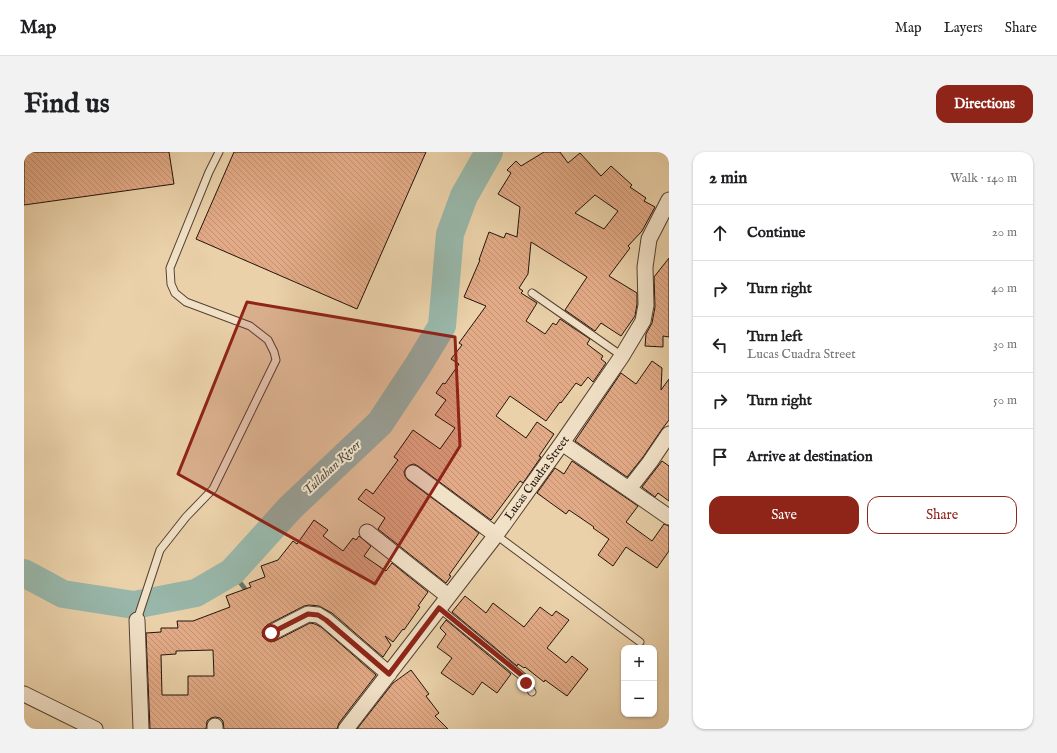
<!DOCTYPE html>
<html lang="en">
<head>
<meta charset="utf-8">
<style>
  :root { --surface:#fff; --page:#f2f2f2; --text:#202124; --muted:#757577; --line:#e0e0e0; --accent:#8f2418 }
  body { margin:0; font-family:"IM FELL English",serif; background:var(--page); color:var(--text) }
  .controls { position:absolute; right:12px; bottom:12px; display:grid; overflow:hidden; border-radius:8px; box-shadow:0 1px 3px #0004 }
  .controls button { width:36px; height:36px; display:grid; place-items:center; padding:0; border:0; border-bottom:1px solid var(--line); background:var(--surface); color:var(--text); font:20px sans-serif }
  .stop { position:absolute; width:12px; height:12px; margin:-9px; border:3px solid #8f2418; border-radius:50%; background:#fff }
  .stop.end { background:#8f2418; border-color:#fff; box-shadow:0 1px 4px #0008 }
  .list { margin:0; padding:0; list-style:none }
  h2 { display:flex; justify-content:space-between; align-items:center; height:52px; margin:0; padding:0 16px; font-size:17px }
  h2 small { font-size:13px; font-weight:400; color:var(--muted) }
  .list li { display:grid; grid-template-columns:26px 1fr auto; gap:12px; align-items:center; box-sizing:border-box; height:56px; padding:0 16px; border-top:1px solid var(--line) }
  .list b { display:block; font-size:15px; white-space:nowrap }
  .list p { margin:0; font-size:13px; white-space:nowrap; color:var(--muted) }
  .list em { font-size:13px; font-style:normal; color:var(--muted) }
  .actions { display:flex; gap:8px; padding:12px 16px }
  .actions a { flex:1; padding:9px 0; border:1px solid var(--accent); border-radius:12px; text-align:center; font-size:14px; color:var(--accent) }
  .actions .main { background:var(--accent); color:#fff }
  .icon { flex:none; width:22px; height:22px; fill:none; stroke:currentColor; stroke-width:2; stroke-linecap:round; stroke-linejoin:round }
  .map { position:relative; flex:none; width:645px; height:577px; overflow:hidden; border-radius:12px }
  header { display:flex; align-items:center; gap:24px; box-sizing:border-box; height:56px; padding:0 20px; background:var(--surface); border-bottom:1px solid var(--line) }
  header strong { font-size:19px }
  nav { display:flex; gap:22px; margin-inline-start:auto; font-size:14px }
  .intro { display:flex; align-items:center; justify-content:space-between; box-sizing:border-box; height:96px; padding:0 24px }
  h1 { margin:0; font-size:28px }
  .button { padding:10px 18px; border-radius:12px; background:var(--accent); color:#fff; font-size:14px; font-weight:700 }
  main { display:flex; gap:24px; padding:0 24px }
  aside { flex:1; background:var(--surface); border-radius:12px; box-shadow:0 1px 3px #0004 }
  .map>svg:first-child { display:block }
</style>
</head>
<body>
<header>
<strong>Map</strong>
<nav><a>Map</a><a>Layers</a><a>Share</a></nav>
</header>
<div class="intro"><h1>Find us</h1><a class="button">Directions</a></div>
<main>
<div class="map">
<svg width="645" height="577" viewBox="0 0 645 577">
  <defs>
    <pattern id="building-back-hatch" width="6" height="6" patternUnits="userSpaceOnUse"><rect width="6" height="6" fill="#e2aa86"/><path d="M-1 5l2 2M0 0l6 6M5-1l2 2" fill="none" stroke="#c29172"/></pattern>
  </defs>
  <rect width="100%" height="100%" fill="#ead1a9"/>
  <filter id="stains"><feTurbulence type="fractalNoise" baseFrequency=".005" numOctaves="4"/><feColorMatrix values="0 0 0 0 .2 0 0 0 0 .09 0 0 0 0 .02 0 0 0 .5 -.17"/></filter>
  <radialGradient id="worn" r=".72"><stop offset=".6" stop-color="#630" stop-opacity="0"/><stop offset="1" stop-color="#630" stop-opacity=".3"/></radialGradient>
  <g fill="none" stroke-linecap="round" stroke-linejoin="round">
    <path stroke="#69756a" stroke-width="4.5" d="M 208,420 L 225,442"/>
    <path stroke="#98b7aa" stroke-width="28" d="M 0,421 L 39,442 L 110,453 L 172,441 L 208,420 L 266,356 L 356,271 L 393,215 L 418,174 L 426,82 L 440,44 L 465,0"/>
  </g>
  <path fill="url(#building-back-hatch)" stroke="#23130b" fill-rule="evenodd" d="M 0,0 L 145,0 L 150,32 L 0,53 Z
    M 210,0 L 402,0 L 333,157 L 172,87 Z
    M 520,0 L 536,0 L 544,11 L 556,1 L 577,24 L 587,14 L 608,33 L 606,35 L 622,46 L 620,49 L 631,55 L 618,79 L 604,94 L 606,96 L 585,124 L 613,141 L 613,152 L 611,164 L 597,184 L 577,171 L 571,179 L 541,158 L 563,125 L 507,90 L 504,122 L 495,136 L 499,139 L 497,141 L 513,151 L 502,169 L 521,182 L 529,171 L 532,173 L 536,167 L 566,187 L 563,192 L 579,204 L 577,207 L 582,211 L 569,230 L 564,225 L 557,234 L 552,231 L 537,251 L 536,250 L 522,269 L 486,244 L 472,264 L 502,286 L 513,270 L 530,282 L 515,304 L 517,305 L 499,331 L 496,329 L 467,368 L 394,314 L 390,312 L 386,313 L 382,316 L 380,320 L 381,324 L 384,328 L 455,381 L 425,423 L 427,424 L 422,431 L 354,377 L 361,366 L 334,347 L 342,337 L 349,342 L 374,308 L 370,305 L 389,278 L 416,297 L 431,276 L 411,263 L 422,248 L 412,241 L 419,231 L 421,232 L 435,212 L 427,207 L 438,193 L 435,191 L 462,154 L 440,145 L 456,108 L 455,108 L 465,80 L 480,86 L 482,81 L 493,85 L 496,55 L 474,42 L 487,21 L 483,18 L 492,9 L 497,14 ZM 571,43 L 594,59 L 580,77 L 551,61 Z
    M 645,106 L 645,185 L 639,184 L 639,195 L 621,194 L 622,182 L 628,171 L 631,155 L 630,125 Z
    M 628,209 L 638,216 L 637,238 L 645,227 L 645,268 L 638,277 L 619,305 L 603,325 L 551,289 L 597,221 L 612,232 Z
    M 548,309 L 614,354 L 602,370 L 628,389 L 640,372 L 645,374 L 645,399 L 633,416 L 602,395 L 589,414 L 574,403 L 585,387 L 569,376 L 570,375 L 545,358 L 542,362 L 513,341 L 531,316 L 540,322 Z
    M 638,309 L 645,314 L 645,349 L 634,341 L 631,345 L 618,335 Z
    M 290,368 L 304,378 L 299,384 L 319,399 L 329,386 L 332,388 L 335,384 L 347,394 L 340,404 L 362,419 L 368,411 L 404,440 L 394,454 L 396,455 L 380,478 L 379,477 L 369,490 L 361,484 L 367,493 L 359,505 L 308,461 L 295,454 L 285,453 L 280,454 L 243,473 L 240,476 L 238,480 L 239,485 L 242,488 L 247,490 L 251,489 L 286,471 L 291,472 L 297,475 L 352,523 L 315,571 L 313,577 L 200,577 L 199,569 L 196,566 L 191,565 L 187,566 L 183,569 L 182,577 L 126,577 L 122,481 L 137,480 L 137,476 L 154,476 L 153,469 L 169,469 L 206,455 L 202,444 L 227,435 L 225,431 L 241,425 L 237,414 L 254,408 L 269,389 L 273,392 ZM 189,498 L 190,524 L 164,524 L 164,543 L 138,543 L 137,503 L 152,502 L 152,499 Z
    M 441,444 L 462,461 L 469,451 L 500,475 L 516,455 L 528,464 L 532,459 L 545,468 L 523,496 L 542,511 L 548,504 L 564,517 L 543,544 L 521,528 L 520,530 L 501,515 L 500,516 L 494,512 L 493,514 L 428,460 Z
    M 422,468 L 487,522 L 473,541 L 458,530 L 449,543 L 417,521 L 428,506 L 413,495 L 422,482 L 416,476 Z
    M 387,518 L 405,542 L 402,544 L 415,561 L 411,564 L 424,577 L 333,577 L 369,531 Z"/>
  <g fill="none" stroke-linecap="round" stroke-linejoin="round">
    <defs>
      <path id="service" d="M 508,141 L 598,204
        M 472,383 L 616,490
        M 415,456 L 499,525 L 508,540
        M 113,468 L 136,398 L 162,365 L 189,337 L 252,208 L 250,200 L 244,188 L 226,174 L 162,150 L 151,141 L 147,132 L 146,116 L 185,20 L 195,0"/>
      <path id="minor" d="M 538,291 L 645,365
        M 389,321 L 472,383
        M 605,337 L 626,310 L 645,282
        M 343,380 L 424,444
        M 113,468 L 117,577
        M 247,481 L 284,462 L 294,463 L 302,468 L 365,522
        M 0,542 L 71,577
        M 191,574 L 191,577
        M 322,577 L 472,383 L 538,291 L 598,204 L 619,169 L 622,153 L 621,115 L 625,87 L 645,48"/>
    </defs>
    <use href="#service" stroke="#554232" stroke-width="9"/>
    <use href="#minor" stroke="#554232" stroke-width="17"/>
    <use href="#service" stroke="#f1e1c7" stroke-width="7"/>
    <use href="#minor" stroke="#f1e1c7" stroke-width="15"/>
  </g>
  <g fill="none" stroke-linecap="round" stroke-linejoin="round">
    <path stroke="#8f2418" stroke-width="5" d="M 247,481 L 284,462 L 294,463 L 302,468 L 365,522 L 415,456 L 500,525 L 502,531"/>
  </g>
  <path fill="#8f2418" fill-opacity="0.2" stroke="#8f2418" stroke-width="3" stroke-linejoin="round" d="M 223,150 L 431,185 L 436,294 L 351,432 L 154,322 Z"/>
  <g text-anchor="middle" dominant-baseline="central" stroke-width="4" stroke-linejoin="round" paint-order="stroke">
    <g font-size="12" fill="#23130b" stroke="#f1e1c7">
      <text transform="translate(513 326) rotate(-54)">Lucas Cuadra Street</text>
    </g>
    <g font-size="13" font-style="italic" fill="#4c4c43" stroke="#f1e1c7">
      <text transform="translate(308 316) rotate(-43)">Tullahan River</text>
    </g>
  </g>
  <rect width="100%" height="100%" filter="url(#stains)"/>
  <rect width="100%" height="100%" fill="url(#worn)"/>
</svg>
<div class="controls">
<button>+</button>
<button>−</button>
</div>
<div class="stop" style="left:247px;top:481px"></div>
<div class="stop end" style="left:502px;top:531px"></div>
</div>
<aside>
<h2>2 min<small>Walk · 140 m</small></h2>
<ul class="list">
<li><svg class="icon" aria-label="ahead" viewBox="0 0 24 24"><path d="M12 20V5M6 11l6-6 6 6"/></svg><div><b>Continue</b></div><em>20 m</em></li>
<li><svg class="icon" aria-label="right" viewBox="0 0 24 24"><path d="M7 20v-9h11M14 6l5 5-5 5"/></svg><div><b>Turn right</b></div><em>40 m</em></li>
<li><svg class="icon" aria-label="left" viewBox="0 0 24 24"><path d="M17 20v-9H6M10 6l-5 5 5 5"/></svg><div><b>Turn left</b><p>Lucas Cuadra Street</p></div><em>30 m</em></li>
<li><svg class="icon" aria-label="right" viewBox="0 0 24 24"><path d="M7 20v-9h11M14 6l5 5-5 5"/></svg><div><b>Turn right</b></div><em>50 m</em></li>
<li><svg class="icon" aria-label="arrive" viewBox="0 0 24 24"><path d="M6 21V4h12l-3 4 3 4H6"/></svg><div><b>Arrive at destination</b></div></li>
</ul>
<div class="actions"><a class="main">Save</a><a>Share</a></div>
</aside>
</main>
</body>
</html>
